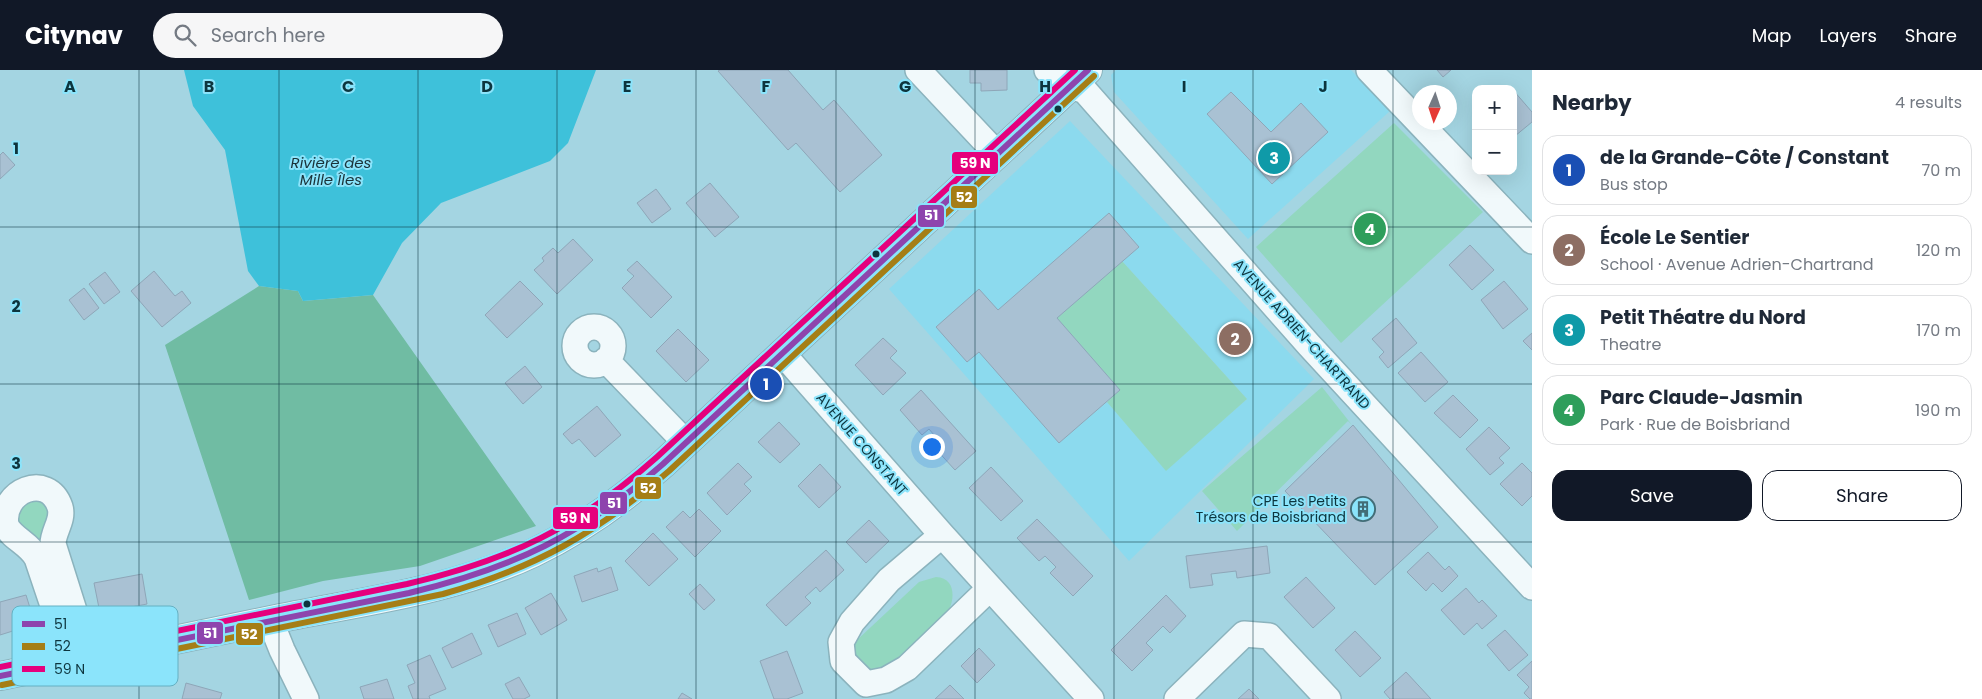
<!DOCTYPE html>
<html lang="en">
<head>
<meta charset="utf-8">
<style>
  :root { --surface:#fff; --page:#f6f6f7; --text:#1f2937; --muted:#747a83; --line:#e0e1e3; --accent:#111827 }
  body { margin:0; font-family:Poppins,sans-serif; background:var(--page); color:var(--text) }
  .controls { position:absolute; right:15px; top:15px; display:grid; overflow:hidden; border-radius:10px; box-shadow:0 5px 20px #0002 }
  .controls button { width:45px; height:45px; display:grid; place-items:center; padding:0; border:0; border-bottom:1px solid var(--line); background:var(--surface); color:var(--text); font:25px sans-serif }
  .compass { position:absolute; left:1412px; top:15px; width:45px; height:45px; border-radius:50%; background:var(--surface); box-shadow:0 5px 20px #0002; rotate:183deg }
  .you { position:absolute; left:931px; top:376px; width:18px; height:18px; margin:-12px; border:4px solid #fff; border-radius:50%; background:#1a73e8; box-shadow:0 0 0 8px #1a73e833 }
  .badge { display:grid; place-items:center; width:32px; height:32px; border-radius:50%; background:var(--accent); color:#fff; font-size:16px; font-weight:700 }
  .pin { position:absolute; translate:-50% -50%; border:2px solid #fff; box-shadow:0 1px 5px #0006 }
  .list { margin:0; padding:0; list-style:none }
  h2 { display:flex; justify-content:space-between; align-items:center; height:65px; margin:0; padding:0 20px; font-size:21px }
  h2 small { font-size:16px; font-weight:400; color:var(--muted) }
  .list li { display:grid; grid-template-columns:32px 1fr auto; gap:15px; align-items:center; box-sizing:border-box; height:70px; margin:0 10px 10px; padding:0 10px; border:1px solid var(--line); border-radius:15px }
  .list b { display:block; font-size:19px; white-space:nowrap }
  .list p { margin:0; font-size:16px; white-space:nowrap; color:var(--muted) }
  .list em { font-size:16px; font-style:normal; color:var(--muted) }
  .actions { display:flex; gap:10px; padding:15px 20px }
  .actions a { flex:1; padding:11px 0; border:1px solid var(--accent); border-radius:15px; text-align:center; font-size:18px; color:var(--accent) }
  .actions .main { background:var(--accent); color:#fff }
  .icon { flex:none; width:28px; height:28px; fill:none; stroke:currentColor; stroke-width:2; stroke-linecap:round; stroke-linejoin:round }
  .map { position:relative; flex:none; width:1532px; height:629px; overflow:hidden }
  header { display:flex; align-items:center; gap:30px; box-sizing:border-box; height:70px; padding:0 25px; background:var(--accent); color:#fff }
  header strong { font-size:24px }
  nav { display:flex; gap:28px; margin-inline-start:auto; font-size:18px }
  .search { width:350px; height:45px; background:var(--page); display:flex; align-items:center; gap:12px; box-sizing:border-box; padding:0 18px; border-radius:28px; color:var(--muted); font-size:19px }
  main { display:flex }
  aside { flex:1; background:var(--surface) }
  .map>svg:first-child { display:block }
</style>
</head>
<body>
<header>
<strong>Citynav</strong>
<div class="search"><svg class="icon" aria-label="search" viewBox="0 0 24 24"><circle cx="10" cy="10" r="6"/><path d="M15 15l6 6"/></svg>Search here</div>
<nav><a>Map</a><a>Layers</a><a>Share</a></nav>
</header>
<main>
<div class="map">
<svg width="1532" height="629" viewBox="0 0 1532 629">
  <rect width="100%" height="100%" fill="#a4d5e2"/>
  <path fill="#8cdaee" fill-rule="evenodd" d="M 1116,0 L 1351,0 L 1390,41 L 1248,169 L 1114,22 L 1111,5 Z
    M 1070,51 L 1314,309 L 1129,491 L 889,219 ZM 1109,143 L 1139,177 L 1122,191 L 1247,329 L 1166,400 L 1107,332 L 1059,373 L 979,282 Z"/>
  <path fill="#92d7bf" d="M 1394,53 L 1483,142 L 1341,273 L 1256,177 Z
    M 1122,191 L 1247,329 L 1166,401 L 1107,332 L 1120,320 L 1057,248 Z
    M 1322,317 L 1352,355 L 1348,351 L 1237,461 L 1202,421 Z
    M 23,426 L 50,432 L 46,480 L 21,461 L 12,439 Z
    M 936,507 C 955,508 955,527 949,540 L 889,598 L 871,602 L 853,591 L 852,577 L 856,571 L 919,512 Z"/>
  <path fill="#70bca3" d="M 259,216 L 298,221 L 303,231 L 373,225 L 536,456 L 420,496 L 323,511 L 249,530 L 165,275 Z"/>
  <path fill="#3ec1da" d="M 184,0 L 596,0 L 568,73 L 550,91 L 441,133 L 402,173 L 373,225 L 303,231 L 298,221 L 259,216 L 248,201 L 225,80 L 193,36 Z"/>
  <path fill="#a9c1d3" stroke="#8ea6b8" d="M 720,0 L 788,0 L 823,40 L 834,30 L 882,85 L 840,122 L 796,73 L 788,80 L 718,1 Z
    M 970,0 L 1007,0 L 1007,20 L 981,21 L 981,13 L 970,13 Z
    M 1437,0 L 1451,0 L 1443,7 Z
    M 1513,20 L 1532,42 L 1532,52 L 1515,66 L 1513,64 Z
    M 1231,22 L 1271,62 L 1301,33 L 1328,62 L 1272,114 L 1207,44 Z
    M 3,82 L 15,95 L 0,109 L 0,85 Z
    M 710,113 L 739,147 L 715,167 L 686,133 Z
    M 656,119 L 671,139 L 652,153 L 637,133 Z
    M 1109,143 L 1139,177 L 1057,248 L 1120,320 L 1059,373 L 979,282 L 967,292 L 936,257 L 979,219 L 998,240 Z
    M 573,169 L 593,190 L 557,224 L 534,200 L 544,191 L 542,188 L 553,178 L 558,183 Z
    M 1470,175 L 1494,200 L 1472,220 L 1449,195 Z
    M 637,191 L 672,227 L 651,248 L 622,218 L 634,206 L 627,200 Z
    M 154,201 L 175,226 L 182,221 L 191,233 L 162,257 L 131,221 Z
    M 105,202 L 120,222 L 104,234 L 89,214 Z
    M 520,211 L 543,234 L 507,268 L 485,245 Z
    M 1504,211 L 1528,239 L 1503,259 L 1481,230 Z
    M 84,218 L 99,238 L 84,250 L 69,230 Z
    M 1396,248 L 1417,273 L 1388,298 L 1379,287 L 1384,282 L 1372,269 Z
    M 678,259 L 709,290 L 686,312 L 656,281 Z
    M 1532,263 L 1532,280 L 1523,271 Z
    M 883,268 L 897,281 L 890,288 L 906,303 L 883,325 L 855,295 Z
    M 1421,282 L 1448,312 L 1425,332 L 1398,303 Z
    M 525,296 L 542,317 L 523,334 L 505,313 Z
    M 921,320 L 976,381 L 955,400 L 933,376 L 939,371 L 929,359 L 922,365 L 900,340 Z
    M 1453,325 L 1478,350 L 1460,368 L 1434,343 Z
    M 597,336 L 621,365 L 595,387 L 579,369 L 572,374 L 563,364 Z
    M 779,352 L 800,374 L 780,393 L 758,372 Z
    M 1353,355 L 1438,457 L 1375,515 L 1285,421 Z
    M 1489,357 L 1510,378 L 1499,388 L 1504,393 L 1490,405 L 1466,379 Z
    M 738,393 L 752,407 L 744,414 L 751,421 L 727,445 L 707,423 Z
    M 1522,393 L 1532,403 L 1532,426 L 1522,436 L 1500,414 Z
    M 820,394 L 841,417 L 819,438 L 798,416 Z
    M 991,397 L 1023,431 L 1001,451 L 969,418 Z
    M 699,439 L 721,461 L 695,487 L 666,457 L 683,441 L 690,448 Z
    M 1037,449 L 1093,506 L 1073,526 L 1050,503 L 1056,497 L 1045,486 L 1039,491 L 1017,468 Z
    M 869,450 L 889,471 L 866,493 L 846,472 Z
    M 653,463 L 678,489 L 649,516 L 625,491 Z
    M 1267,476 L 1270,503 L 1237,508 L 1236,501 L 1211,504 L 1213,515 L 1190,518 L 1186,486 Z
    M 826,480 L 844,500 L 820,522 L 816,517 L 805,527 L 811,533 L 786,556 L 766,535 Z
    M 1428,482 L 1445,500 L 1449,496 L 1458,506 L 1442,522 L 1433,513 L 1426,521 L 1407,502 Z
    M 611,497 L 618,520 L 582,532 L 574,506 L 597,498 L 598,502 Z
    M 142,504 L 147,534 L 100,543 L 94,513 Z
    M 1306,507 L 1335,538 L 1313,558 L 1284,527 Z
    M 700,514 L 715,530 L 704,540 L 689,524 Z
    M 1466,518 L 1479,533 L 1482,530 L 1497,546 L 1482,559 L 1477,553 L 1464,565 L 1441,540 Z
    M 551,523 L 567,550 L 541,565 L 525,538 Z
    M 26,525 L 35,554 L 0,565 L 0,532 Z
    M 1166,525 L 1186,546 L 1170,563 L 1163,556 L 1146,573 L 1153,580 L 1132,601 L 1111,580 Z
    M 517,543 L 526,564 L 498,577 L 488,555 Z
    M 1505,560 L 1528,585 L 1509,601 L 1487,575 Z
    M 1355,561 L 1381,588 L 1360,607 L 1335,580 Z
    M 472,563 L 482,584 L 452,598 L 442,578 Z
    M 979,578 L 995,595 L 977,613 L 961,596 Z
    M 787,581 L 803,623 L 787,629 L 774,629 L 760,591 Z
    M 430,585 L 446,619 L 429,626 L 430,629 L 413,629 L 408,616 L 415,613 L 407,595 Z
    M 1532,591 L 1532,629 L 1530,629 L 1524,623 L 1529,617 L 1517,605 Z
    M 1406,602 L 1431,629 L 1390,629 L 1384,622 Z
    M 519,607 L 530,626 L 524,629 L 513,629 L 505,614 Z
    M 387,609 L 394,629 L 364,629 L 360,617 Z
    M 186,613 L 222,623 L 220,629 L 182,629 Z
    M 950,615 L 964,629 L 935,629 Z
    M 1249,619 L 1259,629 L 1238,629 Z
    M 682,623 L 692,629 L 678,629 Z"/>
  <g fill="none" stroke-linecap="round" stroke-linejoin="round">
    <defs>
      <path id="minor" d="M 918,0 L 997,84
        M 1047,0 L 1057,10 L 1085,21 L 1309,275 L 1532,517
        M 1369,0 L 1532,171
        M575 276a19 19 0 1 1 38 0a19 19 0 1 1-38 0Z
        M 783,284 L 942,465 L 1091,629
        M 606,290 L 686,373
        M 942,465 L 889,510 L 852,552 L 841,572 L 843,591 L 866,614 L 886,610 L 907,598 L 990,518
        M 270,550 L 282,580 L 306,629
        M 72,592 L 37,488 C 29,473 11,468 6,455 C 0,421 48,401 60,437 C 64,450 53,461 53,474 L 89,588
        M 1177,629 L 1244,564 L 1269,566 L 1328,629"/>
      <path id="major" d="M 0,606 C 94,587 187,567 281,548 C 365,531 455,520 533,483 C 581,460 623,430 663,394 L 1088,0"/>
    </defs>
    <use href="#minor" stroke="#8bb3bd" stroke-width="28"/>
    <use href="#major" stroke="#8bb3bd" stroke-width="30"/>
    <use href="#minor" stroke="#f1f9fb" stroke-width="25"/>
    <use href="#major" stroke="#f1f9fb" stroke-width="28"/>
    <defs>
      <path id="bus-1" d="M 0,606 L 409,523 C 514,498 582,465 663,394 L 1088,0"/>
      <path id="bus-2" d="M 2,615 L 443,524 C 535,498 597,463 669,401 L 1094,6"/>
      <path id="bus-3" d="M 0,597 L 407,514 C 510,490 577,458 657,387 L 1075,0"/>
    </defs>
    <use href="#bus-1" stroke="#8be4fb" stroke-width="10"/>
    <use href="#bus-2" stroke="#8be4fb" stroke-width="10"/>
    <use href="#bus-3" stroke="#8be4fb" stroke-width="10"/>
    <use href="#bus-1" stroke="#8e44ad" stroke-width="6"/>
    <use href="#bus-2" stroke="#a57e16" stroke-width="6"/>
    <use href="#bus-3" stroke="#e5007d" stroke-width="6"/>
  </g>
  <path fill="none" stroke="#0d353e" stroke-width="1" stroke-opacity="0.55" d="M 139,0 L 139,629M 279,0 L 279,629M 418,0 L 418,629M 557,0 L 557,629M 696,0 L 696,629M 836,0 L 836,629M 975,0 L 975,629M 1114,0 L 1114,629M 1253,0 L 1253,629M 1393,0 L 1393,629M 0,157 L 1532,157M 0,314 L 1532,314M 0,472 L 1532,472"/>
  <defs>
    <symbol id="building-ring" viewBox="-11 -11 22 22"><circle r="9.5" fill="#8be4fb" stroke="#426d77" stroke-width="1.5"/><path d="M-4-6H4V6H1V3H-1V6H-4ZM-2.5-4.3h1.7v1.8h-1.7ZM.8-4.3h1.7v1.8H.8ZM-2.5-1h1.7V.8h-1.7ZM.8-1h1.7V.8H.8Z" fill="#426d77"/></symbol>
  </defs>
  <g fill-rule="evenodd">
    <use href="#building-ring" x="1349" y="425" width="28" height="28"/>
  </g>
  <g fill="#0d353e" stroke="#8be4fb" stroke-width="2">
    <circle cx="1058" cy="39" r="4.5"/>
    <circle cx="876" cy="184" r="4.5"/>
    <circle cx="307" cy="534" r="4.5"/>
  </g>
  <g text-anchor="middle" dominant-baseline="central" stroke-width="4" stroke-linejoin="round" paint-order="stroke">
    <g font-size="14" fill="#0d353e" stroke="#8be4fb">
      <text transform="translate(1302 264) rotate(48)">AVENUE ADRIEN-CHARTRAND</text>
      <text transform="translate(862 374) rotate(49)">AVENUE CONSTANT</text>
    </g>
    <g font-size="14" fill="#0d353e" stroke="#8be4fb" text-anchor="end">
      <text x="1346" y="431">CPE Les Petits<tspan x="1346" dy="16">Trésors de Boisbriand</tspan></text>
    </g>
    <g font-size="15" font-style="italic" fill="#1a3238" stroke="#8be4fb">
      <text x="331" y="92">Rivière des<tspan x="331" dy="17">Mille Îles</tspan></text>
    </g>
  </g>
  <rect x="12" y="536" width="166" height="80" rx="8" fill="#8be4fb" stroke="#65b0c2" stroke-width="1"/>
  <rect x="22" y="551" width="23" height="6" fill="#8e44ad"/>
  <rect x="22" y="573" width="23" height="7" fill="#a57e16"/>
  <rect x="22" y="596" width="23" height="6" fill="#e5007d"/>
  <g font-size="14" fill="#0d353e">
    <text x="54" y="559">51</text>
    <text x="54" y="581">52</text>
    <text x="54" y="604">59 N</text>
  </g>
  <g font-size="16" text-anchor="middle" font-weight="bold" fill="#0d353e" stroke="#8be4fb" stroke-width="4" stroke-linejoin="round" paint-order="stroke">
    <text x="70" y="22">A</text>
    <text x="209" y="22">B</text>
    <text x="348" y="22">C</text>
    <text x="487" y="22">D</text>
    <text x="627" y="22">E</text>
    <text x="766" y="22">F</text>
    <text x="905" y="22">G</text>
    <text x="1045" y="22">H</text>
    <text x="1184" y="22">I</text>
    <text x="1323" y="22">J</text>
    <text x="16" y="84">1</text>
    <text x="16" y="242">2</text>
    <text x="16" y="399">3</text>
  </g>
  <g stroke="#8be4fb" stroke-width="2">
    <rect x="951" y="81" width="48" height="24" rx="5" fill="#e5007d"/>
    <rect x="950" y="115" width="28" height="24" rx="5" fill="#a57e16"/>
    <rect x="917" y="134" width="28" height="24" rx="5" fill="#8e44ad"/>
    <rect x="634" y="406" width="28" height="24" rx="5" fill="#a57e16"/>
    <rect x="599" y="421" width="29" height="24" rx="5" fill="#8e44ad"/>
    <rect x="552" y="436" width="47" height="24" rx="5" fill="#e5007d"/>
    <rect x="196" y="551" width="28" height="24" rx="5" fill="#8e44ad"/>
    <rect x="235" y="552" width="29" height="24" rx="5" fill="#a57e16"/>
  </g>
  <g font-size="14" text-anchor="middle" font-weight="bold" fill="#fff">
    <text x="975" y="98">59 N</text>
    <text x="964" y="132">52</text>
    <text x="931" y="150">51</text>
    <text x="648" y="423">52</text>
    <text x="614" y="438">51</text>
    <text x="575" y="453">59 N</text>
    <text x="210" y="568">51</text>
    <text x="249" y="569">52</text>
  </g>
</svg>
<div class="controls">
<button>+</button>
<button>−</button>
</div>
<svg class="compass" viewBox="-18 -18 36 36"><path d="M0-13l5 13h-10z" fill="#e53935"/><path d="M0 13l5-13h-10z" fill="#747a83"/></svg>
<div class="you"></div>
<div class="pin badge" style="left:766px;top:314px;background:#1a4fb4">1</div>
<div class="pin badge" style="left:1235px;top:269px;background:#8d6e63">2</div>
<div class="pin badge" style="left:1274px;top:88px;background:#0f9aa8">3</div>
<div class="pin badge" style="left:1370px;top:159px;background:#2e9e5b">4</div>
</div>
<aside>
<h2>Nearby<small>4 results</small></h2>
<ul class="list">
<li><span class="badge" style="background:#1a4fb4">1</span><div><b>de la Grande-Côte / Constant</b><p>Bus stop</p></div><em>70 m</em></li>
<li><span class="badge" style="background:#8d6e63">2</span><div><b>École Le Sentier</b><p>School · Avenue Adrien-Chartrand</p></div><em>120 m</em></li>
<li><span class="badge" style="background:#0f9aa8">3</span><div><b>Petit Théatre du Nord</b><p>Theatre</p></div><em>170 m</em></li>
<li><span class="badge" style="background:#2e9e5b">4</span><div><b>Parc Claude-Jasmin</b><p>Park · Rue de Boisbriand</p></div><em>190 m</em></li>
</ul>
<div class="actions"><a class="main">Save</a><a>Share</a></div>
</aside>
</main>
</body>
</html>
